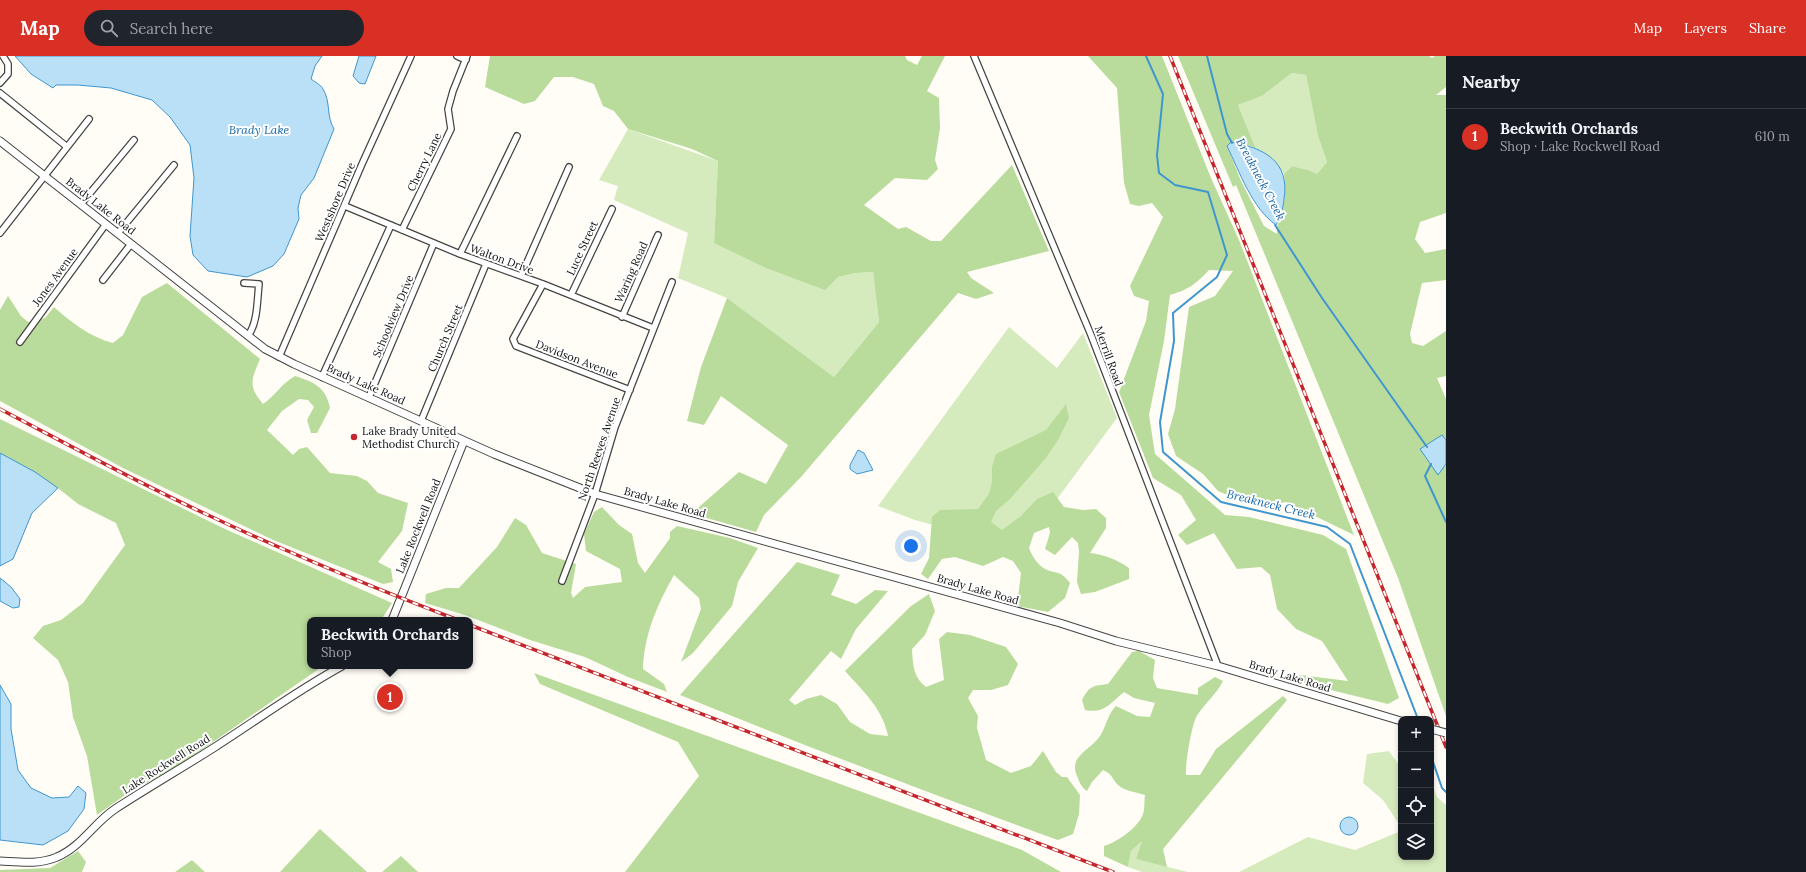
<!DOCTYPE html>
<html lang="en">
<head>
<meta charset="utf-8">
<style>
  :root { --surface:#171b24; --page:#20242c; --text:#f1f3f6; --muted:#9ea1a6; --line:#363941; --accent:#d93025 }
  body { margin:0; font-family:Lora,serif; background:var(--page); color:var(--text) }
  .controls { position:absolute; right:12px; bottom:12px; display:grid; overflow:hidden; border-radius:8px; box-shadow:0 2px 6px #0003 }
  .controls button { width:36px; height:36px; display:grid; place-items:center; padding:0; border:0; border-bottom:1px solid var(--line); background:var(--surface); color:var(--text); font:20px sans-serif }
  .you { position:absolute; left:911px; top:490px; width:14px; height:14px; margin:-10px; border:3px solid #fff; border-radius:50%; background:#1a73e8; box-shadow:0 0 0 6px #1a73e833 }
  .badge { display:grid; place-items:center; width:26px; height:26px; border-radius:50%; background:var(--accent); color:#fff; font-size:13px; font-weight:700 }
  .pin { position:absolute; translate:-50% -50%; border:2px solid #fff; box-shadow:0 1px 4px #0006 }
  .popup { position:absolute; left:307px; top:561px; width:166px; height:52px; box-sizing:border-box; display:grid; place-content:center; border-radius:8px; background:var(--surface); filter:drop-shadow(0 1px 3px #0005); font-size:13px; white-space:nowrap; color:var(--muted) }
  .popup b { font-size:15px; color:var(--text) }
  .popup::after { content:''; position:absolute; left:50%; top:100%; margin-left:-8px; border:8px solid transparent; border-top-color:var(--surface) }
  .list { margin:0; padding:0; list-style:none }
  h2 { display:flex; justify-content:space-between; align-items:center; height:52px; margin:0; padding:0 16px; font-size:17px }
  h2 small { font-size:13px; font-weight:400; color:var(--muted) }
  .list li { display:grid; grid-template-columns:26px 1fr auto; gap:12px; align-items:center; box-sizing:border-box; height:56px; padding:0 16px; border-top:1px solid var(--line) }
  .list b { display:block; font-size:15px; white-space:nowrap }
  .list p { margin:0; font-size:13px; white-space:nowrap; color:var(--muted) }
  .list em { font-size:13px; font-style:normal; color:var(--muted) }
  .icon { flex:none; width:22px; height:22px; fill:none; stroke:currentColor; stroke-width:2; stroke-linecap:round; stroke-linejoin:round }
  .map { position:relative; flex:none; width:1446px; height:816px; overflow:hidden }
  header { display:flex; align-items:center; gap:24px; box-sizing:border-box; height:56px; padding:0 20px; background:var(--accent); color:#fff }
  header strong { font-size:19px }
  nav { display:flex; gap:22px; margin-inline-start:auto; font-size:14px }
  .search { width:280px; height:36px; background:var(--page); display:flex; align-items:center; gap:10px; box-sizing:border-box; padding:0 14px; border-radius:22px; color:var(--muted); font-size:15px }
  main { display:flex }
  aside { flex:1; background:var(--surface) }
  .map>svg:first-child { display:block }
</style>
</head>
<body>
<header>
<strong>Map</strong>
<div class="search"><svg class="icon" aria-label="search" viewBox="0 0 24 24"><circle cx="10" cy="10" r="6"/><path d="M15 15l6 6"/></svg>Search here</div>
<nav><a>Map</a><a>Layers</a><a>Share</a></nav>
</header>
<main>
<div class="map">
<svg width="1446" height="816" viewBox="0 0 1446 816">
  <rect width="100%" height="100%" fill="#fffdf5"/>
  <path fill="#d5ebbd" d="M 1292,17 L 1306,19 L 1318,80 L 1327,106 L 1317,118 L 1308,114 L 1292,110 L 1284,118 L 1271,101 L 1256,93 L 1238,49 L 1262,40 Z
    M 628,73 L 718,105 L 714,187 L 838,221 L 856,217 L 873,216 L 879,266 L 834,321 L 727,242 L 678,222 L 688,177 L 614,144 L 618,130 L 599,124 Z
    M 1009,271 L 1057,312 L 1083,277 L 1117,362 L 1020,493 L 915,464 L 878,450 Z
    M 1389,695 L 1401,712 L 1401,771 L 1383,744 L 1363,727 L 1367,698 Z
    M 1431,725 L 1437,741 L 1446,749 L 1446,816 L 1239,816 L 1308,781 L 1355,794 L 1401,775 L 1401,801 L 1431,801 Z
    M 1143,784 L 1136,803 L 1188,816 L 1142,816 L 1128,811 L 1131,795 Z"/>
  <path fill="#b9dc9c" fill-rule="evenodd" d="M 490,0 L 905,0 L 907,4 L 917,9 L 922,0 L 945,0 L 927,35 L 939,42 L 940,72 L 935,104 L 938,113 L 927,124 L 895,122 L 864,149 L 898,173 L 906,171 L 931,185 L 941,185 L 1012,109 L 1049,195 L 967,216 L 971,222 L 994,237 L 976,243 L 958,237 L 801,421 L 764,459 L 756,476 L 696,459 L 699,451 L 739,416 L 766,428 L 788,389 L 721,340 L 704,369 L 687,365 L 701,311 L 727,242 L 834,321 L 879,266 L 873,216 L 856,217 L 838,221 L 825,234 L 766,212 L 714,187 L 718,105 L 692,93 L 628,73 L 614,55 L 603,50 L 594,28 L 573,21 L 554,21 L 535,45 L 524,48 L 485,31 Z
    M 1088,0 L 1162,0 L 1211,122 L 1239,184 L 1354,479 L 1286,446 L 1256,451 L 1218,435 L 1203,418 L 1176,400 L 1168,378 L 1175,353 L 1189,251 L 1215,240 L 1233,215 L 1209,214 C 1196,228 1188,234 1170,239 L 1164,285 L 1149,359 L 1155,398 L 1225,459 L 1249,461 L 1323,479 L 1346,493 L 1399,642 L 1388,648 L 1282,622 L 1300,619 L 1348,625 L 1322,585 L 1296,573 L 1277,553 L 1270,519 L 1261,511 L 1237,513 L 1214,477 L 1187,489 L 1178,479 L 1196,464 L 1181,439 L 1153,422 L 1119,336 L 1146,265 L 1149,245 L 1134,240 L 1130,230 L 1163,161 L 1152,147 L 1139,150 L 1130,148 L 1124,127 L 1117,32 Z
    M 1178,0 L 1429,0 L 1432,2 L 1435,0 L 1446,0 L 1446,31 L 1436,39 L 1446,39 L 1446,157 L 1420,166 L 1415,183 L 1425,197 L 1446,193 L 1446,224 L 1422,227 L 1410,278 L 1412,287 L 1423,290 L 1446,275 L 1446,320 L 1437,322 L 1446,343 L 1446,660 L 1398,522 L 1236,129 L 1233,131 ZM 1292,17 L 1306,19 L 1318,80 L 1327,106 L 1317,118 L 1308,114 L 1292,110 L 1284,118 C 1286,131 1285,144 1282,157 C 1280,167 1276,166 1277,178 L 1264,170 L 1241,125 L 1227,90 L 1231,86 L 1251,90 L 1256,93 L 1238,49 L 1262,40 Z
    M 167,227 L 260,303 C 252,323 247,329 263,348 C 275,340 282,327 295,320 C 314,326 326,331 330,352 L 317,377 L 311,377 L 307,364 L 314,351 L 308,344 L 299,343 L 282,355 L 267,374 L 293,399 L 299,393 L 307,391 L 330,417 L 357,420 L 367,425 L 378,437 L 408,447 L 402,475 L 378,506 L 391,513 L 393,526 L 383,528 L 271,483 L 123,412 L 0,345 L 0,254 L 8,240 L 21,260 L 28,266 L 45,262 L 54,251 C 72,267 90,281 113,287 L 123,279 L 142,241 Z
    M 1066,348 L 1069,362 L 1058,384 L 1045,403 L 1010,443 L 996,455 L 991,466 L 1002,474 L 1021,460 L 1037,443 L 1053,436 L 1064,451 L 1083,454 L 1096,453 L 1106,462 L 1106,472 L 1090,497 C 1105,499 1116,503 1129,512 L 1129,523 L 1095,536 L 1081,538 L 1077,526 L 1079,496 L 1078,487 L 1072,481 L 1055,499 L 1045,493 L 1050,477 L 1049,471 L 1034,477 L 1029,492 C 1032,500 1037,508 1045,513 C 1058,519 1059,513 1070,527 L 1065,542 L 1048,556 L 1017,550 L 1021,517 L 1013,505 L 1003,501 L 983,510 L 955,501 L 942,503 L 928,523 L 921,518 L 929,502 L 932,461 L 940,454 L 978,453 L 989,438 L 992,426 L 992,411 L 996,398 L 1046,374 Z
    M 0,363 L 225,473 L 392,547 L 381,564 L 310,564 L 310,610 L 323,610 L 177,711 L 128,737 L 97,759 L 87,700 L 73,661 L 68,626 L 58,604 L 33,582 L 43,570 L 61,564 L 83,547 L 125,489 L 116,467 L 78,448 L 58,432 L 0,398 Z
    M 602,451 L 619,469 L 632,478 L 638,507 L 645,517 L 670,482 L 670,476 L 677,470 L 730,482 L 758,492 L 738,526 L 732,550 L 693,597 L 681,606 L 701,553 L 699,542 L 674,519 C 657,549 644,579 643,613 L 664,628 L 667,636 L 628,621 L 585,601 L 530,584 L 465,559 L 425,547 L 426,538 L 446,532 L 459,532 L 497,491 L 515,462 L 526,469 L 542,497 L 576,508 L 571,537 L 573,542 L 585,531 L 622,526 L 620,513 L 586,495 L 584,478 L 594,456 Z
    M 797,506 L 840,519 L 831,539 L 856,548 L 875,534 L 888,535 L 856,573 L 841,603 L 831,595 L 789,644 L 795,649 L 806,643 L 821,639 L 837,648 L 850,666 L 870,678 L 888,680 C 883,653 863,635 845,615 L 911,550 L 929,538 L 935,555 L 925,579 L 912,593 C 913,608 913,621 926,631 L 944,624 L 939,583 L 947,576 L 970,579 L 1006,591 L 1018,608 L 1008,629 L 991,634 L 973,634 L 968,642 L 978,660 L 977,672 L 986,704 L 1011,717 L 1031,710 L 1043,695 L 1056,716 L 1062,721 L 1067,721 L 1080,739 L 1079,758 L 1073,778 L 1058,784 C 931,738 805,690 680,639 Z
    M 1139,595 L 1155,604 L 1153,622 L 1157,632 L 1198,639 L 1198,632 L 1215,621 L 1223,625 C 1215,640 1207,645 1198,658 C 1192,665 1185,708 1186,719 L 1200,719 L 1216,693 L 1283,640 L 1287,644 L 1163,793 L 1167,811 L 1136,803 L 1142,785 L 1131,795 L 1128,811 L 1104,800 L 1104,790 C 1116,787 1139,771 1143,758 C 1145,753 1144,745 1145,739 C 1136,736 1123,735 1117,728 C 1111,721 1113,719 1103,714 L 1092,726 L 1087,735 C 1081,731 1080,727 1077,720 C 1068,700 1091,694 1100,680 C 1106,671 1108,657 1116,650 L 1137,660 L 1150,661 L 1155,647 L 1134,642 L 1124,636 C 1110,647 1105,658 1085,654 L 1082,644 C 1090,629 1093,630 1108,628 L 1132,596 Z
    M 534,617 L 1022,794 L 1061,816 L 625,816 L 699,720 L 678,686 L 540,628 Z
    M 320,773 L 367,816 L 280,816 Z
    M 78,795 L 86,806 L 82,816 L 0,816 L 0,814 L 50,812 Z
    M 401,800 L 418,816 L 382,816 Z
    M 192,804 L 205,816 L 175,816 Z"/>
  <path fill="#b9e0f7" stroke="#3f96cf" d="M 15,0 L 322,0 L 315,10 L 311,23 C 315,26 321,29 323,33 C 331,46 326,60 334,73 L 314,122 L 301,139 L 298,152 L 299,163 L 284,198 L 273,210 L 247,221 L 208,215 L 193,199 L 190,180 L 194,122 L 190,89 L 170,61 L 152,44 L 111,32 L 78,29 L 56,29 L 53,32 L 31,18 Z
    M 359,0 L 376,0 L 365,28 L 359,27 L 353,20 Z
    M 1231,86 C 1264,92 1290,105 1284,143 C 1283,153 1281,160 1276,169 C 1252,152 1240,117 1227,90 Z
    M 1442,379 L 1446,384 L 1446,408 L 1438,419 L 1420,393 Z
    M 858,394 L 864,397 L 873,414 L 857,418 L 850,413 L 850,409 Z
    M 0,397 L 35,416 L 58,432 L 32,457 L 13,503 L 0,510 Z
    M 0,522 L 11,531 L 20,543 L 19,551 L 13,552 L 0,545 Z
    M 0,629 L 11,648 L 11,673 L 18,714 L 31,732 L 52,742 L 69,741 L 78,730 L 86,737 L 84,753 L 68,775 L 43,789 L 0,784 Z
    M1340 770a9 9 0 1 1 18 0a9 9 0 1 1-18 0Z"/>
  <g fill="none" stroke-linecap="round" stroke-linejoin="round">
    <path stroke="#3f96cf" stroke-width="2" d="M 1146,0 L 1163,38 L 1157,99 L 1159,117 L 1175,129 L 1208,136 L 1227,199 L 1217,221 L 1173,257 L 1174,285 L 1160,366 L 1163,396 L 1221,446 L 1327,471 L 1350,488 L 1418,663
      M 1207,0 L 1227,78 L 1232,87
      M 1275,169 L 1322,242 L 1427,391
      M 1431,408 L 1425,420 L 1446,466
      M 1431,700 L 1442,732 L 1446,736"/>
    <defs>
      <path id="minor" d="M 457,0 L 466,4
        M 974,0 L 1091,279 L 1218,610
        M 0,27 L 8,18 L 8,8 L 3,0
        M 0,37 L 66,90
        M 81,148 L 134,84
        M 345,150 L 460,198 L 543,228 L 653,272
        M 402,174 L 451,73 L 448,53 L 453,35 L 467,0
        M 0,177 L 89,63
        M 118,177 L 174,109
        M 460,198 L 517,80
        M 521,220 L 569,111
        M 103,224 L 131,188
        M 244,227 L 259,228 C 257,245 258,266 248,280
        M 543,228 L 513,283 L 516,290 L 630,334
        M 571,239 L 612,153
        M 622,261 L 658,179
        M 20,286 L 106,168
        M 279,301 L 362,108 L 411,0
        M 322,321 L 391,169
        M 369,341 L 434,187
        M 421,365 L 486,208
        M 562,525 L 595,438 L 615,371 L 672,226"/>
      <path id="tertiary" d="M 0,85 L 265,293 L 294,308 L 494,398 L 595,438 L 1060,567 L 1116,585 L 1218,610 L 1401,665
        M 392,564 L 464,385
        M 0,805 C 19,806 39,809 57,801 C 81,791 94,767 115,753 C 147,732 182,712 215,691 C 257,664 298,634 342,610"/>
    </defs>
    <use href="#minor" stroke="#444" stroke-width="8"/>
    <use href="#tertiary" stroke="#444" stroke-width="9"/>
    <use href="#minor" stroke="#fff" stroke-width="5.5"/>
    <use href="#tertiary" stroke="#fff" stroke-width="7"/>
    <defs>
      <path id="rail" d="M 1170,0 L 1446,691
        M 0,353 C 69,389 138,427 210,460 C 291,498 374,532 458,564
        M 470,569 L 1113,816"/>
    </defs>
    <use href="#rail" stroke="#c4262e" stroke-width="3.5"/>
    <use href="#rail" stroke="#fff" stroke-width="2" stroke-dasharray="6" stroke-linecap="butt"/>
    <defs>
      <path id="tertiary-bridge" d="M 1431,673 L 1446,677"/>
    </defs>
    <use href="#tertiary-bridge" stroke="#444" stroke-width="9" stroke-linecap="butt"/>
    <use href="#tertiary-bridge" stroke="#fff" stroke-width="7"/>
  </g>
  <circle fill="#c4262e" stroke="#fff" stroke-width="1.5" cx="354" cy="381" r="4"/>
  <g text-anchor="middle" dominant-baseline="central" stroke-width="4" stroke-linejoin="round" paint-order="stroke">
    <g font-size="11" fill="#111" stroke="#fff">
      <text transform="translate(424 106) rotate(-64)">Cherry Lane</text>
      <text transform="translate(335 146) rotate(-67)">Westshore Drive</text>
      <text transform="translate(101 150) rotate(38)">Brady Lake Road</text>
      <text transform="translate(582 192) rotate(-65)">Luce Street</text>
      <text transform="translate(502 203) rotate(20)">Walton Drive</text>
      <text transform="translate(631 216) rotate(-66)">Waring Road</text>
      <text transform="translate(55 221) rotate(-54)">Jones Avenue</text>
      <text transform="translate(393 260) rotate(-67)">Schoolview Drive</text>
      <text transform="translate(445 282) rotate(-67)">Church Street</text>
      <text transform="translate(1109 300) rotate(70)">Merrill Road</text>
      <text transform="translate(577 303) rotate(21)">Davidson Avenue</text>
      <text transform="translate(366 328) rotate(24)">Brady Lake Road</text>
      <text transform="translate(599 393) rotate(-71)">North Reeves Avenue</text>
      <text transform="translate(665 446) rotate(16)">Brady Lake Road</text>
      <text transform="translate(418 470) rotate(-68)">Lake Rockwell Road</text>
      <text transform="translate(978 533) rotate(16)">Brady Lake Road</text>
      <text transform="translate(1290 620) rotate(17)">Brady Lake Road</text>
      <text transform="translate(166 708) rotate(-32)">Lake Rockwell Road</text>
    </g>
    <g font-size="11" fill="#111" stroke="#fff" text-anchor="start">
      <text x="362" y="375">Lake Brady United<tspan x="362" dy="13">Methodist Church</tspan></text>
    </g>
    <g font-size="12" font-style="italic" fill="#1768a6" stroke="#fff">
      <text x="259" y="73">Brady Lake</text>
      <text transform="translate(1261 123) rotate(62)">Breakneck Creek</text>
      <text transform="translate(1271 448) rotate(14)">Breakneck Creek</text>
    </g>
  </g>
</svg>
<div class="controls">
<button>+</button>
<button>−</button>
<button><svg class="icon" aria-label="locate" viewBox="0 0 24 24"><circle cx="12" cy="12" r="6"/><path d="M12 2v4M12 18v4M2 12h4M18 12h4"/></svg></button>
<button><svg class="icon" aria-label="layers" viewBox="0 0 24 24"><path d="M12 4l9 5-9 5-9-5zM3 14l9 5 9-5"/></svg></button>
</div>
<div class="you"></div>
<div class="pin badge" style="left:390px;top:641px">1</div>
<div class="popup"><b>Beckwith Orchards</b>Shop</div>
</div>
<aside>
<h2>Nearby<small></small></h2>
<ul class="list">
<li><span class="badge">1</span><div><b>Beckwith Orchards</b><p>Shop · Lake Rockwell Road</p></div><em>610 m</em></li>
</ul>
</aside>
</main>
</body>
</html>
